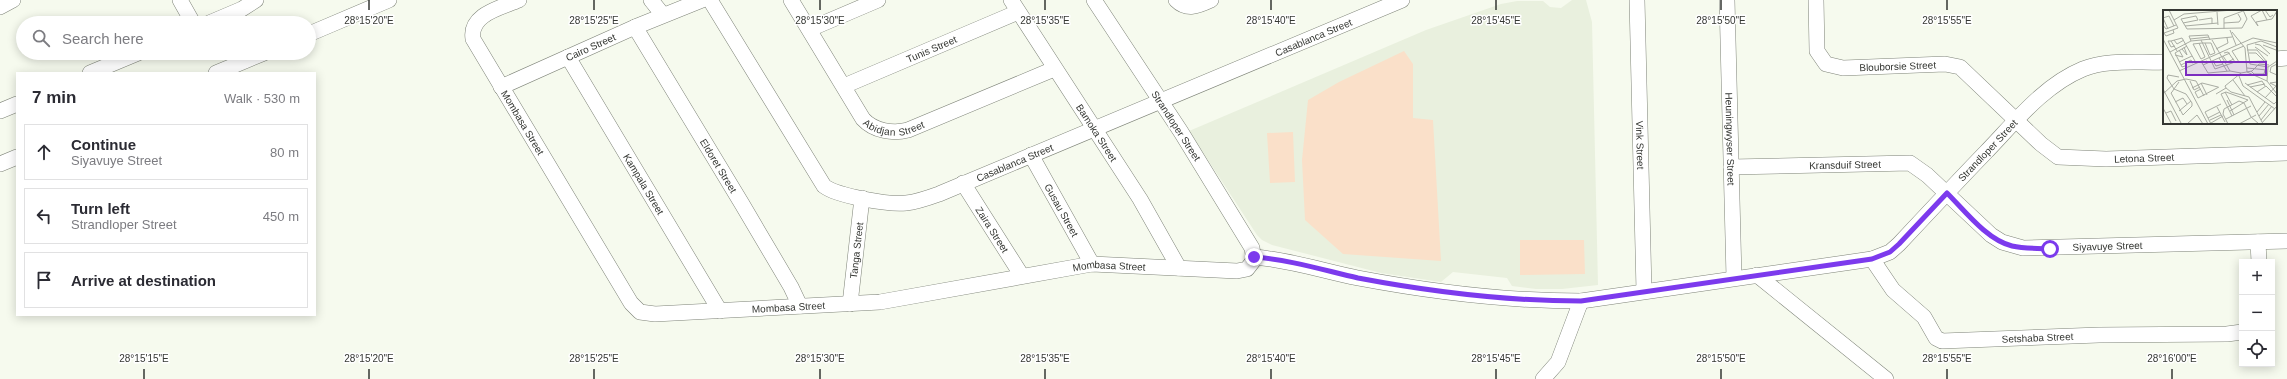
<!DOCTYPE html>
<html lang="en">
<head>
<meta charset="utf-8">
<style>
  :root { --surface:#fff; --page:#f7f7f7; --text:#2b2b33; --muted:#7c7c81; --line:#e1e1e2 }
  body { margin:0; font-family:Helvetica,sans-serif; background:var(--page); color:var(--text) }
  .controls { position:absolute; right:12px; bottom:12px; display:grid; overflow:hidden; border-radius:0px; box-shadow:0 2px 10px #0003 }
  .controls button { width:36px; height:36px; display:grid; place-items:center; padding:0; border:0; border-bottom:1px solid var(--line); background:var(--surface); color:var(--text); font:20px sans-serif }
  .stop { position:absolute; width:12px; height:12px; margin:-9px; border:3px solid #7c3aed; border-radius:50%; background:#fff }
  .stop.end { background:#7c3aed; border-color:#fff; box-shadow:0 1px 4px #0008 }
  .list { margin:0; padding:0; list-style:none }
  h2 { display:flex; justify-content:space-between; align-items:center; height:52px; margin:0; padding:0 16px; font-size:17px }
  h2 small { font-size:13px; font-weight:400; color:var(--muted) }
  .list li { display:grid; grid-template-columns:26px 1fr auto; gap:12px; align-items:center; box-sizing:border-box; height:56px; margin:0 8px 8px; padding:0 8px; border:1px solid var(--line); border-radius:0px }
  .list b { display:block; font-size:15px; white-space:nowrap }
  .list p { margin:0; font-size:13px; white-space:nowrap; color:var(--muted) }
  .list em { font-size:13px; font-style:normal; color:var(--muted) }
  .icon { flex:none; width:22px; height:22px; fill:none; stroke:currentColor; stroke-width:2; stroke-linecap:round; stroke-linejoin:round }
  .map { position:relative; flex:none; width:2287px; height:379px; overflow:hidden }
  .search { position:absolute; background:var(--surface); box-shadow:0 2px 10px #0003; left:16px; top:16px; width:300px; height:44px; display:flex; align-items:center; gap:10px; box-sizing:border-box; padding:0 14px; border-radius:22px; color:var(--muted); font-size:15px }
  .panel { position:absolute; background:var(--surface); box-shadow:0 2px 10px #0003; left:16px; top:72px; width:300px; height:244px; border-radius:0px }
  .map>svg:first-child { display:block }
</style>
</head>
<body>
<div class="map">
<svg width="2287" height="379" viewBox="0 0 2287 379">
  <rect width="100%" height="100%" fill="#f6faee"/>
  <path fill="#e9f0de" d="M 1572,0 L 1586,0 L 1592,22 L 1598,285 L 1562,289 L 1536,289 L 1512,286 L 1507,278 L 1453,272 L 1441,282 L 1381,273 L 1272,245 L 1262,240 L 1257,235 L 1189,131 L 1426,30 L 1501,4 L 1517,1 L 1543,1 L 1550,7 L 1561,8 Z"/>
  <path fill="#fae0c9" d="M 1404,51 L 1413,64 L 1413,118 L 1433,120 L 1441,261 L 1343,254 L 1305,220 L 1302,160 L 1308,100 L 1339,82 Z
    M 1293,132 L 1295,182 L 1270,183 L 1267,133 Z
    M 1520,240 L 1584,240 L 1585,274 L 1520,275 Z"/>
  <g fill="none" stroke-linecap="round" stroke-linejoin="round">
    <defs>
      <g id="minor">
        <path d="M 180,0 L 193,23"/>
        <path id="s1" d="M 519,0 C 501,8 469,14 473,39 L 631,303 L 640,312 L 655,314 L 880,302 L 1092,264 L 1237,271 L 1247,269 L 1254,260 L 1252,248 L 1181,132 L 1094,0"/>
        <path d="M 651,0 L 663,15"/>
        <path id="s2" d="M 710,0 L 824,186 C 837,196 889,205 906,203 C 917,202 928,198 939,194 L 1402,0"/>
        <path id="s3" d="M 791,0 L 863,119 C 874,131 893,134 908,130 L 1054,69"/>
        <path id="s4" d="M 1011,0 L 1140,199 L 1179,268"/>
        <path d="M 1176,0 C 1187,11 1198,6 1211,0"/>
        <path id="s5" d="M 1637,0 L 1644,291"/>
        <path id="s6" d="M 1727,0 L 1734,278"/>
        <path id="s7" d="M 1816,0 L 1817,51 L 1826,64 L 1843,68 L 1945,64 L 1960,67 L 2041,144 L 2058,157 L 2106,159 L 2287,153"/>
        <path d="M 0,7 L 13,0"/>
        <path d="M 209,23 L 242,9 L 256,0"/>
        <path id="s8" d="M 635,27 L 742,204 L 791,287 L 800,306"/>
        <path d="M 810,29 L 878,0"/>
        <path d="M 309,34 L 389,0"/>
        <path id="s9" d="M 568,57 L 720,311"/>
        <path d="M 2276,59 L 2287,58"/>
        <path d="M 90,73 L 138,53"/>
        <path d="M 216,73 L 264,53"/>
        <path id="s10" d="M 844,86 L 1018,12"/>
        <path id="s11" d="M 501,87 L 635,27 L 702,0"/>
        <path d="M 0,111 L 17,104"/>
        <path id="s12" d="M 1031,155 L 1092,264"/>
        <path d="M 0,164 L 17,157"/>
        <path id="s13" d="M 1731,167 L 1910,163 L 1927,175 L 1991,235 L 2002,242 L 2023,248 L 2287,241"/>
        <path id="s14" d="M 963,183 L 1022,276"/>
        <path d="M 2258,242 L 2259,262"/>
        <path id="s15" d="M 1254,257 C 1291,260 1323,271 1358,278 C 1432,292 1506,301 1581,301 L 1872,259 L 1890,252 L 1899,244 C 1928,213 1957,182 1986,152 C 2015,122 2044,85 2083,69 C 2107,59 2138,63 2164,62"/>
        <path id="s16" d="M 1872,259 L 1893,290 L 1924,317 L 1936,338 L 1942,341 L 2099,335 L 2227,334 L 2242,332"/>
        <path d="M 1757,275 L 1886,379"/>
        <path id="s17" d="M 850,304 L 862,198"/>
        <path d="M 1543,379 L 1558,362 L 1581,301"/>
      </g>
    </defs>
    <use href="#minor" stroke="#7f8479" stroke-width="16"/>
    <use href="#minor" stroke="#fff" stroke-width="15"/>
  </g>
  <g fill="none" stroke-linecap="round" stroke-linejoin="round">
    <path stroke="#7c3aed" stroke-width="5" d="M 1254,257 C 1291,260 1323,270 1358,278 C 1432,292 1506,301 1581,301 L 1872,259 L 1890,252 L 1899,244 L 1947,193 C 1965,211 1987,240 2012,246 C 2025,249 2037,248 2050,249"/>
  </g>
  <path fill="none" stroke="#353733" stroke-width="1.5" d="M 369,0 L 369,10M 594,0 L 594,10M 820,0 L 820,10M 1045,0 L 1045,10M 1271,0 L 1271,10M 1496,0 L 1496,10M 1721,0 L 1721,10M 1947,0 L 1947,10M 144,369 L 144,379M 369,369 L 369,379M 594,369 L 594,379M 820,369 L 820,379M 1045,369 L 1045,379M 1271,369 L 1271,379M 1496,369 L 1496,379M 1721,369 L 1721,379M 1947,369 L 1947,379M 2172,369 L 2172,379"/>
  <g text-anchor="middle" dominant-baseline="central" stroke-width="3" stroke-linejoin="round" paint-order="stroke">
    <g font-size="10" fill="#353733" stroke="#fff">
      <text stroke="none"><textPath href="#s2" startOffset="743">Casablanca Street</textPath></text>
      <text stroke="none"><textPath href="#s11" startOffset="98">Cairo Street</textPath></text>
      <text stroke="none"><textPath href="#s10" startOffset="95">Tunis Street</textPath></text>
      <text stroke="none"><textPath href="#s7" startOffset="139">Blouborsie Street</textPath></text>
      <text stroke="none"><textPath href="#s3" startOffset="173">Abidjan Street</textPath></text>
      <text stroke="none"><textPath href="#s1" startOffset="163">Mombasa Street</textPath></text>
      <text transform="translate(1176 126) rotate(57)">Strandloper Street</text>
      <text stroke="none"><textPath href="#s4" startOffset="158">Bamoka Street</textPath></text>
      <text stroke="none"><textPath href="#s6" startOffset="139">Heuningwyser Street</textPath></text>
      <text stroke="none"><textPath href="#s5" startOffset="145">Vink Street</textPath></text>
      <text stroke="none"><textPath href="#s15" startOffset="785">Strandloper Street</textPath></text>
      <text stroke="none"><textPath href="#s7" startOffset="421">Letona Street</textPath></text>
      <text stroke="none"><textPath href="#s2" startOffset="419">Casablanca Street</textPath></text>
      <text stroke="none"><textPath href="#s13" startOffset="114">Kransduif Street</textPath></text>
      <text stroke="none"><textPath href="#s8" startOffset="162">Eldoret Street</textPath></text>
      <text stroke="none"><textPath href="#s9" startOffset="148">Kampala Street</textPath></text>
      <text stroke="none"><textPath href="#s12" startOffset="63">Gusau Street</textPath></text>
      <text stroke="none"><textPath href="#s14" startOffset="55">Zaira Street</textPath></text>
      <text stroke="none"><textPath href="#s13" startOffset="407">Siyavuye Street</textPath></text>
      <text stroke="none"><textPath href="#s17" startOffset="54">Tanga Street</textPath></text>
      <text stroke="none"><textPath href="#s1" startOffset="859">Mombasa Street</textPath></text>
      <text stroke="none"><textPath href="#s1" startOffset="535">Mombasa Street</textPath></text>
      <text stroke="none"><textPath href="#s16" startOffset="205">Setshaba Street</textPath></text>
    </g>
  </g>
  <g transform="translate(2163 10)">
    <rect width="114" height="114" fill="#f6faee"/>
    <path fill="none" stroke="#a9aca3" stroke-width="1" d="M 6,0 L 15,18M 102,0 L 107,7 L 110,5M 54,2 L 55,15M 18,9 L 24,19 L 79,18 L 84,9 L 80,0M 18,9 L 33,6 L 35,10M 11,10 L 21,4 L 70,0M 36,10 L 49,8 L 49,14M 93,12 L 95,16 L 88,6 L 99,0 L 104,10M 93,12 L 109,9 L 114,1M 20,13 L 35,10M 61,13 L 76,12 L 78,9 L 75,4M 0,15 L 3,19 L 13,15M 22,16 L 55,13M 5,19 L 0,8 L 6,6 L 11,16M 61,19 L 61,8 L 80,1M 67,20 L 73,35M 69,22 L 82,38 L 84,62M 1,23 L 3,26 L 11,23 L 10,20M 1,23 L 15,18M 0,29 L 45,114M 27,29 L 46,27M 11,30 L 14,34 L 21,30M 38,30 L 52,59 L 72,52 L 65,42 L 61,43M 8,31 L 5,31 L 8,37 L 12,36M 28,31 L 26,26 L 45,25 L 47,30M 36,33 L 42,47 L 38,49 L 30,34 L 39,33 L 48,33 L 52,43 L 47,45 L 42,33M 92,34 L 97,35 L 107,44M 100,35 L 113,40M 81,36 L 69,41 L 76,52 L 104,51M 92,37 L 105,46M 19,39 L 24,45 L 21,37M 53,39 L 65,33 L 64,28M 84,40 L 94,40 L 104,52M 14,41 L 8,31 L 19,28 L 32,51 L 29,53M 7,42 L 28,31 L 69,27M 86,43 L 93,43 L 101,51M 12,45 L 20,47 L 16,40M 60,46 L 64,52 L 71,49M 56,48 L 64,61M 50,51 L 53,56 L 60,54M 114,51 L 105,57 L 104,71 L 114,84M 16,52 L 29,46M 46,53 L 44,51 L 39,53 L 45,63 L 67,61 L 49,30M 114,54 L 108,57 L 107,62 L 114,65M 18,55 L 28,50 L 30,53M 40,55 L 67,43M 22,56 L 19,57 L 12,43 L 24,36M 105,57 L 87,54 L 84,35 L 98,31 L 114,37M 84,58 L 104,60M 16,61 L 90,28 L 114,33M 67,61 L 78,63 L 89,61 L 96,54 L 106,55M 88,61 L 91,64 L 101,64 L 102,60M 84,62 L 104,71M 76,66 L 80,76 L 112,99M 16,67 L 5,65 L 4,68 L 11,79 L 23,84 L 29,93 L 29,96 L 20,105 L 8,83 L 9,82 L 11,79 L 16,72M 70,70 L 82,86M 27,71 L 31,80 L 37,77M 38,73 L 44,85M 82,73 L 111,94 L 114,91M 84,75 L 99,71 L 102,76M 113,76 L 107,73 L 114,72M 87,77 L 102,74M 29,78 L 39,73 L 55,77M 63,78 L 62,76 L 78,63M 0,79 L 18,113M 38,79 L 32,82 L 35,88 L 56,77M 62,82 L 69,95M 94,82 L 103,76 L 114,87M 0,84 L 14,71 L 23,69 L 33,71 L 41,86M 53,84 L 63,78 L 68,82 L 86,87 L 99,112M 102,88 L 114,75M 64,90 L 71,105M 12,92 L 20,88 L 24,94M 54,97 L 62,112M 0,98 L 8,113M 16,101 L 28,91M 67,101 L 85,90 L 63,82 L 58,84 L 69,106M 94,102 L 102,92M 3,103 L 8,101 L 13,111M 96,106 L 106,94M 45,108 L 57,102M 63,109 L 88,96M 47,110 L 58,105M 98,110 L 109,96M 48,113 L 60,106M 24,114 L 34,105 L 40,114M 48,114 L 42,102 L 58,94M 65,114 L 60,104 L 61,99 L 76,91 L 81,93 L 88,107 L 96,114M 76,114 L 93,105M 98,114 L 114,96"/>
    <path fill="#7b2cbf" fill-opacity="0.15" stroke="#7b2cbf" stroke-width="2" d="M 23,52 L 103,52 L 103,65 L 23,65 Z"/>
    <rect width="114" height="114" fill="none" stroke="#353733" stroke-width="2"/>
  </g>
  <g font-size="10" text-anchor="middle" fill="#353733" stroke="#fff" stroke-width="3" stroke-linejoin="round" paint-order="stroke">
    <text x="369" y="24">28°15'20"E</text>
    <text x="594" y="24">28°15'25"E</text>
    <text x="820" y="24">28°15'30"E</text>
    <text x="1045" y="24">28°15'35"E</text>
    <text x="1271" y="24">28°15'40"E</text>
    <text x="1496" y="24">28°15'45"E</text>
    <text x="1721" y="24">28°15'50"E</text>
    <text x="1947" y="24">28°15'55"E</text>
    <text x="144" y="362">28°15'15"E</text>
    <text x="369" y="362">28°15'20"E</text>
    <text x="594" y="362">28°15'25"E</text>
    <text x="820" y="362">28°15'30"E</text>
    <text x="1045" y="362">28°15'35"E</text>
    <text x="1271" y="362">28°15'40"E</text>
    <text x="1496" y="362">28°15'45"E</text>
    <text x="1721" y="362">28°15'50"E</text>
    <text x="1947" y="362">28°15'55"E</text>
    <text x="2172" y="362">28°16'00"E</text>
  </g>
</svg>
<div class="controls">
<button>+</button>
<button>−</button>
<button><svg class="icon" aria-label="locate" viewBox="0 0 24 24"><circle cx="12" cy="12" r="6"/><path d="M12 2v4M12 18v4M2 12h4M18 12h4"/></svg></button>
</div>
<div class="stop" style="left:2050px;top:249px"></div>
<div class="stop end" style="left:1254px;top:257px"></div>
<div class="search"><svg class="icon" aria-label="search" viewBox="0 0 24 24"><circle cx="10" cy="10" r="6"/><path d="M15 15l6 6"/></svg>Search here</div>
<section class="panel">
<h2>7 min<small>Walk · 530 m</small></h2>
<ul class="list">
<li><svg class="icon" aria-label="ahead" viewBox="0 0 24 24"><path d="M12 20V5M6 11l6-6 6 6"/></svg><div><b>Continue</b><p>Siyavuye Street</p></div><em>80 m</em></li>
<li><svg class="icon" aria-label="left" viewBox="0 0 24 24"><path d="M17 20v-9H6M10 6l-5 5 5 5"/></svg><div><b>Turn left</b><p>Strandloper Street</p></div><em>450 m</em></li>
<li><svg class="icon" aria-label="arrive" viewBox="0 0 24 24"><path d="M6 21V4h12l-3 4 3 4H6"/></svg><div><b>Arrive at destination</b></div></li>
</ul>
</section>
</div>
</body>
</html>
